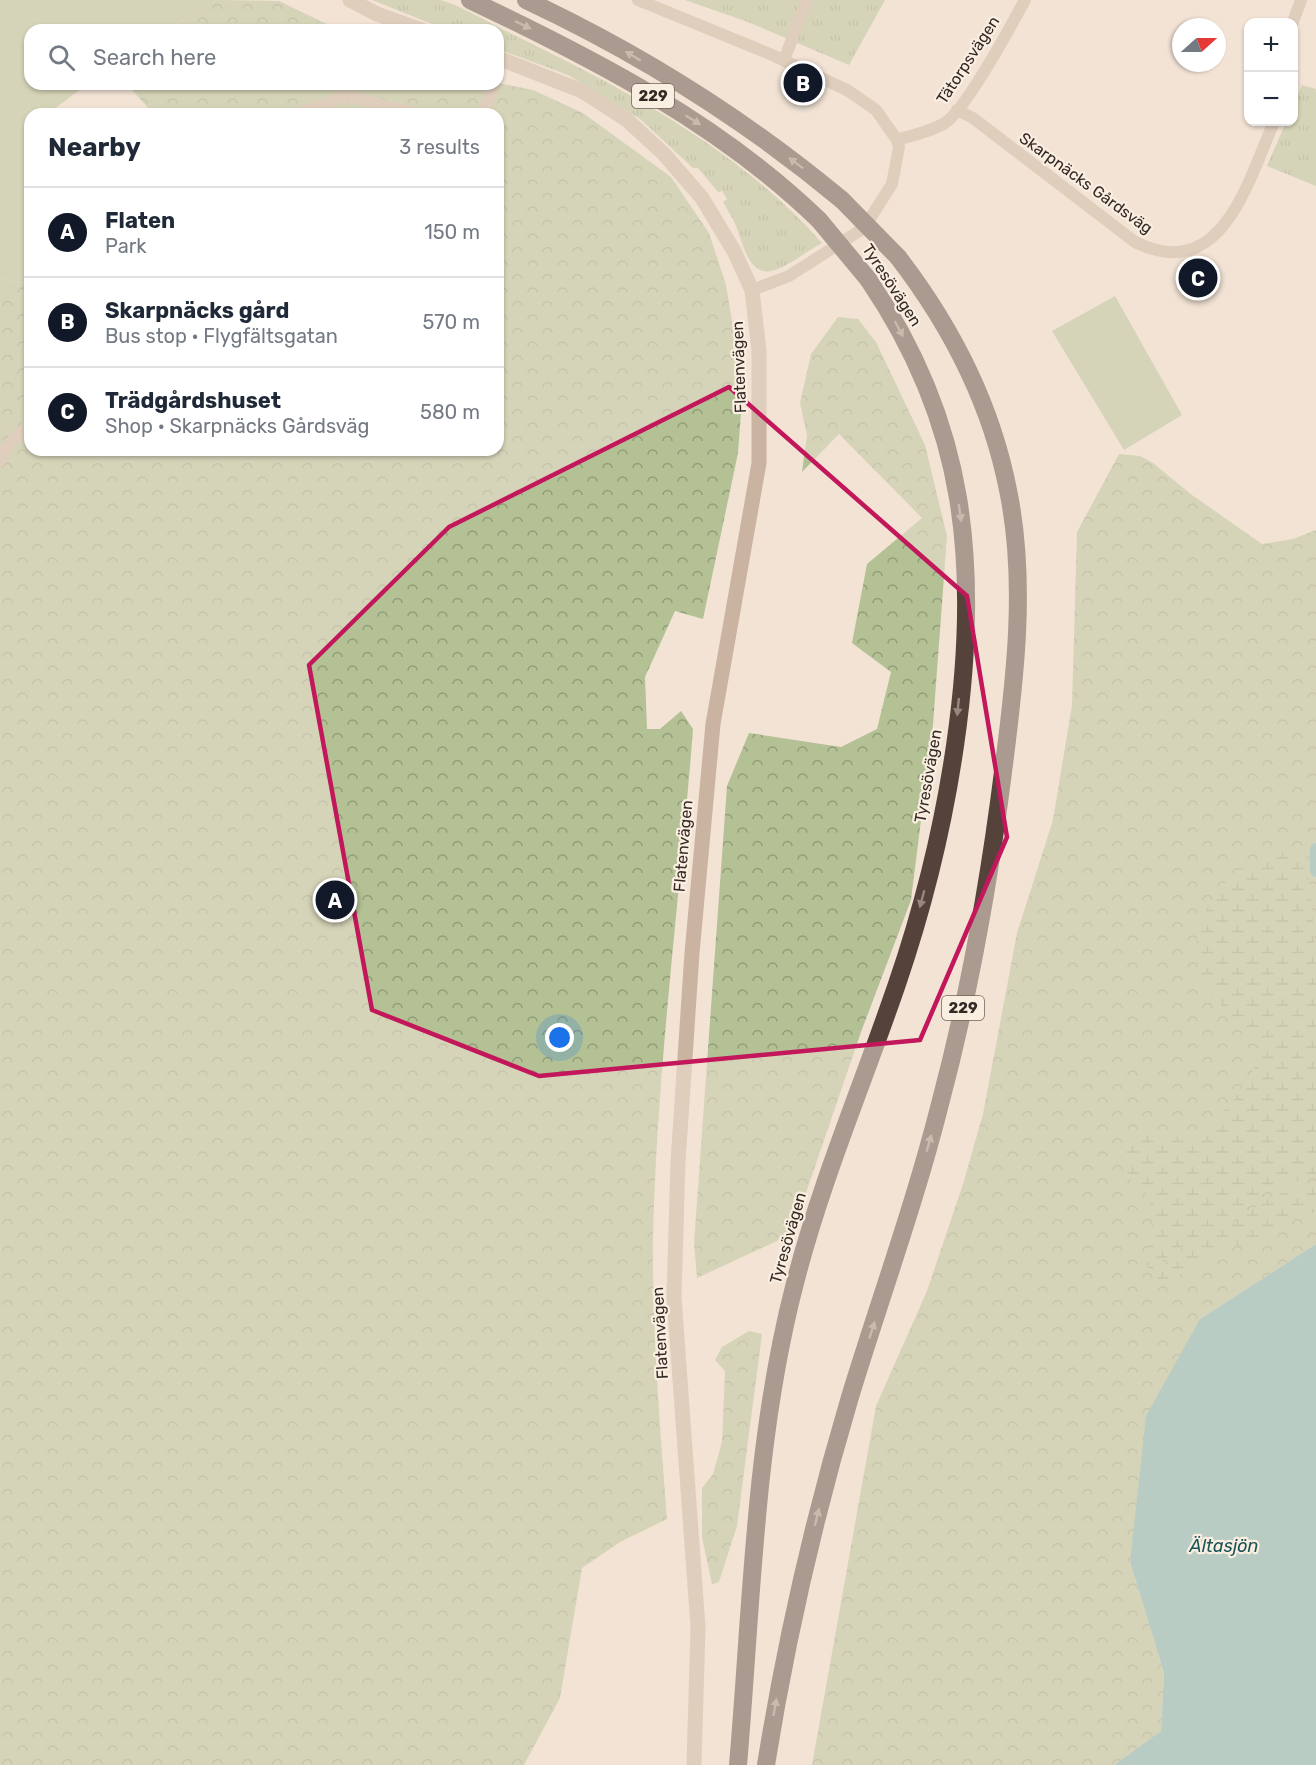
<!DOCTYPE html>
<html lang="en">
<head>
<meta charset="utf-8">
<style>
  :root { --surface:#fff; --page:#f6f6f7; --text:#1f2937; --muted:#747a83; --line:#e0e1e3; --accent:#111827 }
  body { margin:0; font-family:Rubik,sans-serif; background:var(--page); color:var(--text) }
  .controls { position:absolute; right:18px; top:18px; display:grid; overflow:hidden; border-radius:12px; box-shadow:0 2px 4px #0004 }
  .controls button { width:54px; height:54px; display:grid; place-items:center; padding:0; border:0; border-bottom:2px solid var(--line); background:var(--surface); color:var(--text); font:30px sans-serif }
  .compass { position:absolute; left:1172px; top:18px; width:54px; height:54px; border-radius:50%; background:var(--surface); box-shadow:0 2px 4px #0004; rotate:69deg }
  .you { position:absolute; left:560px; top:1038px; width:21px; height:21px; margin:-15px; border:4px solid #fff; border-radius:50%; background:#1a73e8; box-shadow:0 0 0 9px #1a73e833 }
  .badge { display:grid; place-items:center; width:39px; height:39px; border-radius:50%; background:var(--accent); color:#fff; font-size:20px; font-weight:700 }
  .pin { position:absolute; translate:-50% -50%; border:3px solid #fff; box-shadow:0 2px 6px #0006 }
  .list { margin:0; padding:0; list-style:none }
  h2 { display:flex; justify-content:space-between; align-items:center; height:78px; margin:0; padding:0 24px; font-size:26px }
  h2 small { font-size:20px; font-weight:400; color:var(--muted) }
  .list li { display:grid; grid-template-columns:39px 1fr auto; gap:18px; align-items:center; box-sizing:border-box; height:90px; padding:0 24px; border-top:2px solid var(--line) }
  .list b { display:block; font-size:22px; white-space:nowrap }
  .list p { margin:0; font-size:20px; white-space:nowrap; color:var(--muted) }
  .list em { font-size:20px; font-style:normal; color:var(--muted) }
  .icon { flex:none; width:33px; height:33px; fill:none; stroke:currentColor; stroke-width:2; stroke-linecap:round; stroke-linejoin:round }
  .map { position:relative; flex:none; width:1316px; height:1765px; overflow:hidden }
  .search { position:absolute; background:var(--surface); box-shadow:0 2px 4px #0004; left:24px; top:24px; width:480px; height:66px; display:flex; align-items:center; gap:15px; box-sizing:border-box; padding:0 21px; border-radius:18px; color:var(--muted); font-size:22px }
  .panel { position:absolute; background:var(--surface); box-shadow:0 2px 4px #0004; left:24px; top:108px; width:480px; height:348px; border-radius:18px }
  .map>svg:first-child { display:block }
</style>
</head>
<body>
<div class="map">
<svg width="1316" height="1765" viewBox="0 0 1316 1765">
  <defs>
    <pattern id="grass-tufts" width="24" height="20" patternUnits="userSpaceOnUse" patternTransform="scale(1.5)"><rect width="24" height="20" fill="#b3c195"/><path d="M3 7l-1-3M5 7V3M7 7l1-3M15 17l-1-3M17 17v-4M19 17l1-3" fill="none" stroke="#929d79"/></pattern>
    <pattern id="forest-crowns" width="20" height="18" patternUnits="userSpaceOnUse" patternTransform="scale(1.5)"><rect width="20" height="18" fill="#b3c195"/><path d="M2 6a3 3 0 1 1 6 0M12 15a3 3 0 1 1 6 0" fill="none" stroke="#929d79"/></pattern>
    <pattern id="wetland-marsh" width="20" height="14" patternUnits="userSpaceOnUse" patternTransform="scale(1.5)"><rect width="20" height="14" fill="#b3c195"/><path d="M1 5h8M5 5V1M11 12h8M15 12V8" fill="none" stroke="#929d79"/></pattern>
  </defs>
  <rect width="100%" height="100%" fill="#f2e3d5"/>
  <path fill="url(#grass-tufts)" d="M 372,0 C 393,0 418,0 440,0 C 456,3 493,25 510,33 C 621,87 739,149 822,243 C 807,251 793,263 778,269 C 749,281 744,245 736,226 C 733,218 727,210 723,202 L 727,199 L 722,191 L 718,192 L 698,168 L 693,168 L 640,119 L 568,75 L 498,49 L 498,30 L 447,30 Z
    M 685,0 L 885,0 L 849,65 L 748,22 Z
    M 1302,85 L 1316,89 L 1316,186 L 1267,166 L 1286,122 L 1294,122 L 1294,104 Z"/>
  <path fill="url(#forest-crowns)" d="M 218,0 L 279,1 L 339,30 L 165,30 Z
    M 498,83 L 533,90 L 583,113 L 671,177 L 709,233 L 726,285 L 743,386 L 738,453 L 703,619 L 675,611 L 645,677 L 647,729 L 660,729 L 681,711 L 693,729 C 680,898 657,1067 653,1237 C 652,1331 660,1425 667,1519 L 620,1542 L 582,1568 L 560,1698 L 524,1765 L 0,1765 L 0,278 L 30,284 L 30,450 L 498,450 L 498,114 L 153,114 L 127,84 Z
    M 838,317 L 858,319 L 876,342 L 925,445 L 947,536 L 933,724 L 911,900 L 861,1032 L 792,1234 L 697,1278 L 694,1243 L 727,786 L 749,733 L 841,747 L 877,729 L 891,672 L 852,643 L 867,564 L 922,518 L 839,434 L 802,472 L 807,435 L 800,403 L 811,354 Z
    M 1119,454 L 1140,456 L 1153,463 L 1192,495 L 1262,544 L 1293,539 L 1316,530 L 1316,1244 L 1200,1319 L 1130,1562 L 1164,1673 L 1161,1731 L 1114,1765 L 812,1765 L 876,1406 L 927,1291 L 963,1184 L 983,1114 L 1017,933 L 1053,820 L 1072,705 L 1077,532 Z
    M 749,1331 L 762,1334 L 737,1526 L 719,1582 L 712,1584 L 702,1537 L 702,1488 L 713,1474 L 722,1442 L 725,1371 L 715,1360 L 722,1347 Z"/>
  <path fill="url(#wetland-marsh)" d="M 1306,849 L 1316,956 L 1316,1175 L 1268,1191 L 1161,1261 L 1151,1272 L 1144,1261 C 1151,1231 1159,1217 1144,1190 L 1136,1188 C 1128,1177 1123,1164 1123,1150 C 1124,1120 1176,1143 1192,1135 C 1216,1125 1250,1085 1257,1060 C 1259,1052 1256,1041 1252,1034 C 1234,1016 1210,999 1201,975 C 1183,929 1219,876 1261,858 C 1274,852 1292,852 1306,849 Z
    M 1316,1182 L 1316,1213 C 1287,1210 1271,1232 1250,1247 L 1220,1244 L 1197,1266 L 1163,1282 L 1156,1277 L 1166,1267 L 1271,1197 Z"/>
  <path fill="#b3c195" d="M 0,0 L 218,0 L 165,30 L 30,30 L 30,84 L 87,84 L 48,114 L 30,114 L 30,284 L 0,278 Z
    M 1115,296 L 1182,415 L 1124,450 L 1052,331 Z"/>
  <path fill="#73afb0" d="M 1316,1244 L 1316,1765 L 1114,1765 L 1161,1731 L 1164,1673 L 1130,1562 L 1146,1416 L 1200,1319 Z"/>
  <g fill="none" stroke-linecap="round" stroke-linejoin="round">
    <path stroke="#73afb0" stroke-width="12" d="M 1316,849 L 1316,871"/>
    <path stroke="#cab3a1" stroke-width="12" d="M 638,0 L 770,54 L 847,90 L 876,110 L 897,140 L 899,147 L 892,184 L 864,228 L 789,276 L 752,290
      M 1293,22 L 1301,0
      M 784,60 L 807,0
      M 957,110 L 973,118 L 1135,242 C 1222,285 1248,181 1274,122
      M 297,114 L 346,96 L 418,114
      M 483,114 L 494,84
      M 897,140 C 913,135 930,132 945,123 C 966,109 1011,26 1025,0
      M 0,461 L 7,447 L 30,423"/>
    <path stroke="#cab3a1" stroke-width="15" d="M 350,0 L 377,14 L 422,30
      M 498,58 L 582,91 L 627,120 L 664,154 L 702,198 L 734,251 L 752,290 L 759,351 L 759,463 L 713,724 L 692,953 L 678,1162 L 674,1297 L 698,1627 L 694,1765"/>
    <path stroke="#55423b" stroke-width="18" d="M 470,0 C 594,59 719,123 819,220
      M 526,0 C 639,53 746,120 842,200
      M 738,1765 C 752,1604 754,1440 795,1283 C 821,1181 863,1084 897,984 C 946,841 983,649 958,498 C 945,419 913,345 868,279
      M 766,1765 C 786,1640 814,1518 850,1397 C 880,1299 915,1203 940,1104 C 969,995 989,883 1003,772 C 1015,680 1027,581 1008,490 C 991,403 951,326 898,257"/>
    <path stroke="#55423b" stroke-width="18" d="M 842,200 L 898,257
      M 819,220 L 868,279"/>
  </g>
  <defs><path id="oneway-solid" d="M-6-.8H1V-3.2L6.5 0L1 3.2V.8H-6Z" transform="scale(1.5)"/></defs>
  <g fill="#97877d">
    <use href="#oneway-solid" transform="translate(523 25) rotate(26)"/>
    <use href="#oneway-solid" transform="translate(633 56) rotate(-149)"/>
    <use href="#oneway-solid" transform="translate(693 120) rotate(32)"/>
    <use href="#oneway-solid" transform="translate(796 163) rotate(-143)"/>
    <use href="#oneway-solid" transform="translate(899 329) rotate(62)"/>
    <use href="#oneway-solid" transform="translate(960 513) rotate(82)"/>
    <use href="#oneway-solid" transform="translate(958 707) rotate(96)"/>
    <use href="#oneway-solid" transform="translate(922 899) rotate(105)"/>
    <use href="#oneway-solid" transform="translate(929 1143) rotate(-74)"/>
    <use href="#oneway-solid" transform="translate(872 1330) rotate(-72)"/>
    <use href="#oneway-solid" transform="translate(817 1517) rotate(-76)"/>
    <use href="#oneway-solid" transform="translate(775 1707) rotate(-80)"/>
  </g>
  <path d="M0 0H1316V1765H0ZM 729,387 L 967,596 L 1007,837 L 920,1040 L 539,1076 L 372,1010 L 309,665 L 449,527 Z" fill="#f2e3d5" fill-opacity=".55" fill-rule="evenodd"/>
  <path fill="none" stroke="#c2185b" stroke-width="4.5" stroke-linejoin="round" d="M 729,387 L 967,596 L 1007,837 L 920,1040 L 539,1076 L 372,1010 L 309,665 L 449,527 Z"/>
  <g text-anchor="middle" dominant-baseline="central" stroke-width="4.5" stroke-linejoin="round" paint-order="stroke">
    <g fill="#faeee1" stroke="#6f645d" stroke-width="1.5">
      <rect x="632" y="84" width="42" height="24" rx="4.5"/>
      <rect x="942" y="996" width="42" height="24" rx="4.5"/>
    </g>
    <g font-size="15" font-weight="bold" fill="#342924">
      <text x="653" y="96">229</text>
      <text x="963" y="1008">229</text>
    </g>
    <g font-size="16" fill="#342924" stroke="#faeee1">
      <text transform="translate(968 60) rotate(-57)">Tätorpsvägen</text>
      <text transform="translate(1086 183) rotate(36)">Skarpnäcks Gårdsväg</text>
      <text transform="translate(892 285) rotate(57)">Tyresövägen</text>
      <text transform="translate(739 367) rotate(-92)">Flatenvägen</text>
      <text transform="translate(928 776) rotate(-80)">Tyresövägen</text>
      <text transform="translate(683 846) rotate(-85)">Flatenvägen</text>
      <text transform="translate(788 1238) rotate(-74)">Tyresövägen</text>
      <text transform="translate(660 1333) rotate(-93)">Flatenvägen</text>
    </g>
    <g font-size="18" font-style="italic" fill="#185457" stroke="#faeee1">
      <text x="1224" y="1546">Ältasjön</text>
    </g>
  </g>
</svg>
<div class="controls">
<button>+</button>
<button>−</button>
</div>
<svg class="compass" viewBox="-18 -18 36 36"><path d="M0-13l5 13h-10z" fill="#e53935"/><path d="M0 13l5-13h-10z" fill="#747a83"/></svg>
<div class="you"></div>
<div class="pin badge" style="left:335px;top:900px">A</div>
<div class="pin badge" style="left:803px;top:83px">B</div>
<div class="pin badge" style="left:1198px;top:278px">C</div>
<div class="search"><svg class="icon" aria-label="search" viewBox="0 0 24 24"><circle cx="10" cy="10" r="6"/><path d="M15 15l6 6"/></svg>Search here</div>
<section class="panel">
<h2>Nearby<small>3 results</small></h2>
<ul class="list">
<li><span class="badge">A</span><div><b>Flaten</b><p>Park</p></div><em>150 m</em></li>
<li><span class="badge">B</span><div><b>Skarpnäcks gård</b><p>Bus stop · Flygfältsgatan</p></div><em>570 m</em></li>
<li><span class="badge">C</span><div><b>Trädgårdshuset</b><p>Shop · Skarpnäcks Gårdsväg</p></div><em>580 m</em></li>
</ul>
</section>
</div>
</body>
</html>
